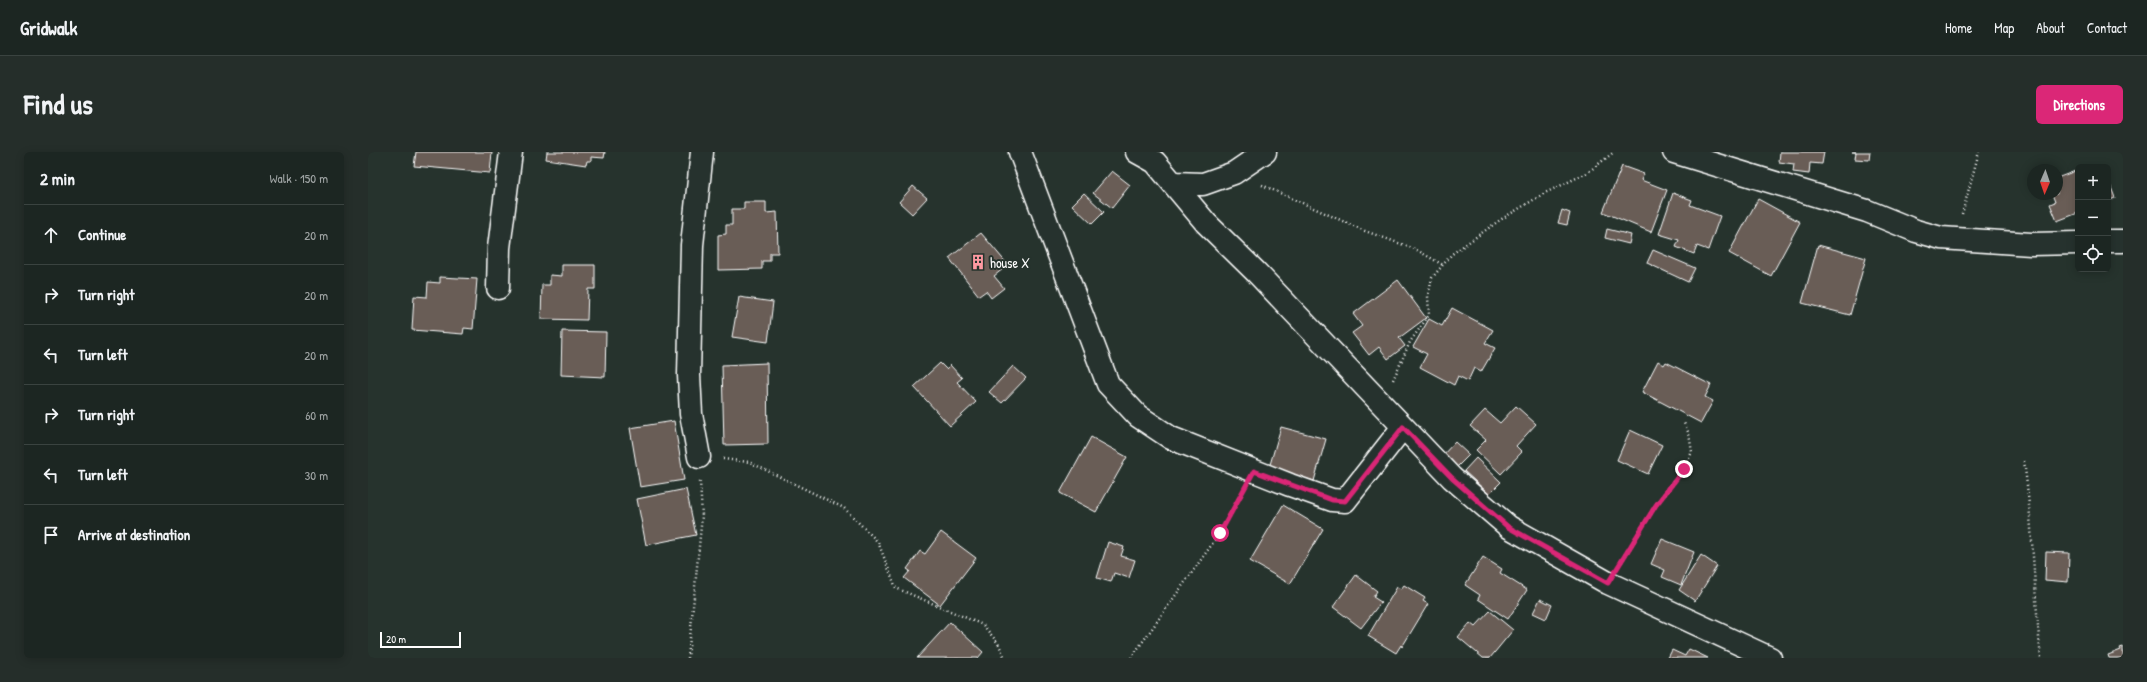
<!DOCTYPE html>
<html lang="en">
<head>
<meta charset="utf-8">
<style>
  :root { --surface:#1c2622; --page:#252e2a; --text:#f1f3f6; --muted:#a0a5a5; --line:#3a4340; --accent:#db2777 }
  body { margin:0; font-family:"Patrick Hand",sans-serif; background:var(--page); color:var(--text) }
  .controls { position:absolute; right:12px; top:12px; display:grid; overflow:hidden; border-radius:6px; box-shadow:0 2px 10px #0003 }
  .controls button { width:36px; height:36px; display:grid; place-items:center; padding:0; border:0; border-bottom:1px solid var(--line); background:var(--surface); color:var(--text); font:20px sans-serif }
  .compass { position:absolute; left:1659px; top:12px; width:36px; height:36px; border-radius:50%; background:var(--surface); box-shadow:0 2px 10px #0003; rotate:182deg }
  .scale { position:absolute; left:12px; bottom:10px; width:81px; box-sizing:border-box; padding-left:4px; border:2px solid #fff; border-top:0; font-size:11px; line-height:14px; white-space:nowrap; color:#fff; -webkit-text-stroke:3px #26332d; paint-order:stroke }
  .stop { position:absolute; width:12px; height:12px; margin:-9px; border:3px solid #db2777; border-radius:50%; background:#fff }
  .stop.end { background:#db2777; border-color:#fff; box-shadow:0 1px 4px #0008 }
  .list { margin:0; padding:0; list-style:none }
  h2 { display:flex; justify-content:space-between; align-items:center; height:52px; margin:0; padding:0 16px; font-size:17px }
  h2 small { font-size:13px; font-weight:400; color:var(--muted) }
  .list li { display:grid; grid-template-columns:26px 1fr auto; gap:12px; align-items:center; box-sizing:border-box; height:60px; padding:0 16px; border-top:1px solid var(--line) }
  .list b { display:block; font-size:15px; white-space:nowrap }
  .list em { font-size:13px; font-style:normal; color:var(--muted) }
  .icon { flex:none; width:22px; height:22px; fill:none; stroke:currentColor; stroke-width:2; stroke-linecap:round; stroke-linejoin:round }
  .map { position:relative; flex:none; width:1755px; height:506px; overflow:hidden; border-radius:6px }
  header { display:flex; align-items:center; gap:24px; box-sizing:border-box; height:56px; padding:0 20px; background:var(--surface); border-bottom:1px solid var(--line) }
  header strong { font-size:19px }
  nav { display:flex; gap:22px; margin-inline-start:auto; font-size:14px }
  .intro { display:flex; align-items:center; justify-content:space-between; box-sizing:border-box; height:96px; padding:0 24px }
  h1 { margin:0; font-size:28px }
  .button { padding:10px 18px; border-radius:6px; background:var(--accent); color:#fff; font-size:14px; font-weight:700 }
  main { display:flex; gap:24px; padding:0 24px }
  aside { flex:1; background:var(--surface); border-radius:6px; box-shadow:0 2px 10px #0003 }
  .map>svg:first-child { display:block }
</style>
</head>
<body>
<header>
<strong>Gridwalk</strong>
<nav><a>Home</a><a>Map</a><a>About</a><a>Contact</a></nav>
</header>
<div class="intro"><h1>Find us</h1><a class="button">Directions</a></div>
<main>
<aside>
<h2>2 min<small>Walk · 150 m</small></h2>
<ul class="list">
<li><svg class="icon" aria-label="ahead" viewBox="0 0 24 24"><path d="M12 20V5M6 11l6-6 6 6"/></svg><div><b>Continue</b></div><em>20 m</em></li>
<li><svg class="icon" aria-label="right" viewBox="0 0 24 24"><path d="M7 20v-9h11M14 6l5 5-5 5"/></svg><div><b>Turn right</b></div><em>20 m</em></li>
<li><svg class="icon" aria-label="left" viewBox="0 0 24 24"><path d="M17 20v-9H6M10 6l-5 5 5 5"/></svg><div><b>Turn left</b></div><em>20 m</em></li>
<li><svg class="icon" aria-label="right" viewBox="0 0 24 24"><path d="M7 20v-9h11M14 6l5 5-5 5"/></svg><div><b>Turn right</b></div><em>60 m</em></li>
<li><svg class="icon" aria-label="left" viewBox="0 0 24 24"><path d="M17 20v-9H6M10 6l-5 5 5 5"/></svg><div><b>Turn left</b></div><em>30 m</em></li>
<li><svg class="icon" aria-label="arrive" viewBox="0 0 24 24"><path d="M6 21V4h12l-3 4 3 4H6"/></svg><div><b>Arrive at destination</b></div></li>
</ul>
</aside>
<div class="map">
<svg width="1755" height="506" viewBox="0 0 1755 506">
  <rect width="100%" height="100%" fill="#26332d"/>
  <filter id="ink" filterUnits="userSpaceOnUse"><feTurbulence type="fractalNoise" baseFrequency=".025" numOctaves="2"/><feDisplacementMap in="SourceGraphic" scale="8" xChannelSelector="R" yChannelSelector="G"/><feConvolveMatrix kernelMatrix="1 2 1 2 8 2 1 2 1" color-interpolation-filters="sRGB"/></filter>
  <g filter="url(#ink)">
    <path fill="#695d57" stroke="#fff" d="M 48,0 L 124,0 L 122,21 L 46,14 Z
      M 179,0 L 237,0 L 236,6 L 223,5 L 223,9 L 219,9 L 218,13 L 178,7 Z
      M 1412,0 L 1456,0 L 1454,12 L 1442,11 L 1441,22 L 1425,20 L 1426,12 L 1411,10 Z
      M 1484,0 L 1502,0 L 1501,8 L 1487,7 L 1488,0 Z
      M 1254,14 L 1276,22 L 1273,28 L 1299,38 L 1283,80 L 1235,60 Z
      M 1710,18 L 1710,61 L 1689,69 L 1682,52 L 1687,50 L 1684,42 L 1689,42 L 1689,26 Z
      M 744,19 L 762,33 L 744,56 L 725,41 Z
      M 1740,27 L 1747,46 L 1740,49 Z
      M 545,34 L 559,46 L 544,62 L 531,50 Z
      M 716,41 L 736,60 L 724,72 L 704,53 Z
      M 1305,41 L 1324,48 L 1322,53 L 1352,64 L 1340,98 L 1329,94 L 1326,102 L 1308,95 L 1311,88 L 1291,82 Z
      M 1390,47 L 1432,70 L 1403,124 L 1361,101 Z
      M 376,50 L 398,50 L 398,61 L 409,60 L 410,101 L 402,101 L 402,109 L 394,109 L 394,117 L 350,118 L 350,83 L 358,82 L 358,73 L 364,73 L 364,57 L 376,57 Z
      M 1194,58 L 1202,61 L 1199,73 L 1190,71 Z
      M 1239,77 L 1263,83 L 1261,92 L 1237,86 Z
      M 613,81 L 640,113 L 626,124 L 636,136 L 623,146 L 618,139 L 611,144 L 581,106 Z
      M 1450,93 L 1498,106 L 1482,163 L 1434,151 Z
      M 1285,98 L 1327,116 L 1320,130 L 1279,111 Z
      M 194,113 L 227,113 L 227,137 L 220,137 L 219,168 L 173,167 L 174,133 L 182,133 L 182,123 L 194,124 Z
      M 72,125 L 109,127 L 105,177 L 96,176 L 95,182 L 44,178 L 46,144 L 59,145 L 60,130 L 72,131 Z
      M 1030,128 L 1058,166 L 1031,186 L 1037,194 L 1020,207 L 1011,195 L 1001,203 L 984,181 L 994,174 L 985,162 Z
      M 371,145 L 405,150 L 400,190 L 364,185 Z
      M 1084,156 L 1125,178 L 1117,191 L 1127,196 L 1113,220 L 1106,216 L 1100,229 L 1090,224 L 1086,233 L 1052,215 L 1059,202 L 1045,195 L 1061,167 L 1074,174 Z
      M 194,179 L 238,180 L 237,225 L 193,223 Z
      M 1290,209 L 1296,213 L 1298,210 L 1343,233 L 1337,245 L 1345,249 L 1333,271 L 1274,240 Z
      M 399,211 L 400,292 L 356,293 L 354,213 Z
      M 572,211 L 578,217 L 582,213 L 594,226 L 589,230 L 608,250 L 582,274 L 546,235 Z
      M 645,214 L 658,226 L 634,251 L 621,240 Z
      M 1148,254 L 1168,272 L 1148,294 L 1154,300 L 1133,322 L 1108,298 L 1118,288 L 1102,274 L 1117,258 L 1132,271 Z
      M 306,269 L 316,328 L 272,335 L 262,276 Z
      M 913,275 L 958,287 L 946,329 L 901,316 Z
      M 1262,278 L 1294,293 L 1280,322 L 1249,308 Z
      M 723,285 L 759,305 L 728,360 L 692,341 Z
      M 1087,290 L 1101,303 L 1086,318 L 1073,305 Z
      M 1108,306 L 1133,330 L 1121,342 L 1096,319 Z
      M 318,337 L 328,383 L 278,393 L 269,347 Z
      M 915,353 L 955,377 L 922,432 L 882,409 Z
      M 573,380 L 608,406 L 572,453 L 536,426 L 542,419 L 539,417 L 552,399 L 557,402 Z
      M 1294,387 L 1326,400 L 1313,433 L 1294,425 L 1297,418 L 1283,412 Z
      M 740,390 L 756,395 L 753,404 L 767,408 L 761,426 L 746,421 L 743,430 L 729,426 Z
      M 1678,400 L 1701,401 L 1700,430 L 1677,428 Z
      M 1333,403 L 1349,414 L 1327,449 L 1311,438 Z
      M 1115,405 L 1134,417 L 1132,421 L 1159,438 L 1140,467 L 1110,447 L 1112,443 L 1097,433 Z
      M 988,423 L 1009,439 L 1005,445 L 1013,450 L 993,476 L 965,455 Z
      M 1036,433 L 1057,446 L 1055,449 L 1060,452 L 1034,495 L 1033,493 L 1028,501 L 1000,484 L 1029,435 L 1033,437 Z
      M 1172,447 L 1184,453 L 1178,467 L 1165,461 Z
      M 1122,459 L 1145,478 L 1122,506 L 1115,506 L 1090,485 L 1102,471 L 1107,475 Z
      M 582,470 L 615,500 L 610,506 L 549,506 Z
      M 1755,495 L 1755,506 L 1741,506 L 1740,503 L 1753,498 L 1752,496 Z
      M 1321,497 L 1340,506 L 1300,506 L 1304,498 L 1317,504 Z"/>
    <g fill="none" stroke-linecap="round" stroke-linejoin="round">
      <defs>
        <path id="street" d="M 652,0 L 740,232 L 770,264 L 803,286 L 922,333 L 964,348 L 977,349 L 1035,275
          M 769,0 L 787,10 L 838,71 L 888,120 L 1084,326 L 1141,375 L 1240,431 L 1402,506
          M 1306,0 L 1499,59 L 1548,79 L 1573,86 L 1663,92 L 1710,91
          M 806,31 L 835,32 L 866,21 L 897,0
          M 1740,89 L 1755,89
          M 130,136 L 131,96 L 143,0
          M 331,305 L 323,262 L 321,223 L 324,93 L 334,0"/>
      </defs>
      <use href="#street" stroke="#fff" stroke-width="25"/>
      <path stroke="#fff" stroke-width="2.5" stroke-dasharray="1 3" stroke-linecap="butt" d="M 894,33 L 997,79 L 1047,97 L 1075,113
        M 1594,62 L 1611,0
        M 1025,228 L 1042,190 L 1061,163 L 1060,144 L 1064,126 L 1084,102 L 1132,68 L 1177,41 L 1219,21 L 1246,0
        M 355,307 L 381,310 L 476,356 L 510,390 L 528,436 L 615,473 L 630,491 L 637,506
        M 1656,309 C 1665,375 1666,440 1673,506
        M 1253,410 L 1288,353 L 1316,317 L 1324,300 L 1321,282 L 1316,271
        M 320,506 L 334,364 L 332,329
        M 763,506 L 852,381 L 874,341"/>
      <use href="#street" stroke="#26332d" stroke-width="22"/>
    </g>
  </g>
  <g fill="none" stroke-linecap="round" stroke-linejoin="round" filter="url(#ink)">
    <path stroke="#db2777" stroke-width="5" d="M 852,381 L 886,319 L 964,348 L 977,349 L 1035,275 L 1084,326 L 1140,375 L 1240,431 L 1288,353 L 1316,317"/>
  </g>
  <defs>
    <symbol id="building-bare" viewBox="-9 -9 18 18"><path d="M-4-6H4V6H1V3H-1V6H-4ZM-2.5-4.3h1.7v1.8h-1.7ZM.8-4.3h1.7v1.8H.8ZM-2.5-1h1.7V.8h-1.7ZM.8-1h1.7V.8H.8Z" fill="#ff9aa2" stroke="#26332d" stroke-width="2.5" paint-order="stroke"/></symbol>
  </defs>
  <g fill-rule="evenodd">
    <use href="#building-bare" x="599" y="99" width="22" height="22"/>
  </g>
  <g text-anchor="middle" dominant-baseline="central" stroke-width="4" stroke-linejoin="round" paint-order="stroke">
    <g font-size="14" fill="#fff" stroke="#26332d" text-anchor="start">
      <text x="622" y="110">house X</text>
    </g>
  </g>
</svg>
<div class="controls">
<button>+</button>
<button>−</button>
<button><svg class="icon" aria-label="locate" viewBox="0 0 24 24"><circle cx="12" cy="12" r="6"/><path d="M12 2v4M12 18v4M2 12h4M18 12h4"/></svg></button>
</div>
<svg class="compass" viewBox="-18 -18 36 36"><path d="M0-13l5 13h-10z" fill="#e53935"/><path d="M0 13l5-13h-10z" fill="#a0a5a5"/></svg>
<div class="scale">20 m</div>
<div class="stop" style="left:852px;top:381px"></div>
<div class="stop end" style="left:1316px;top:317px"></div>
</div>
</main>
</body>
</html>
